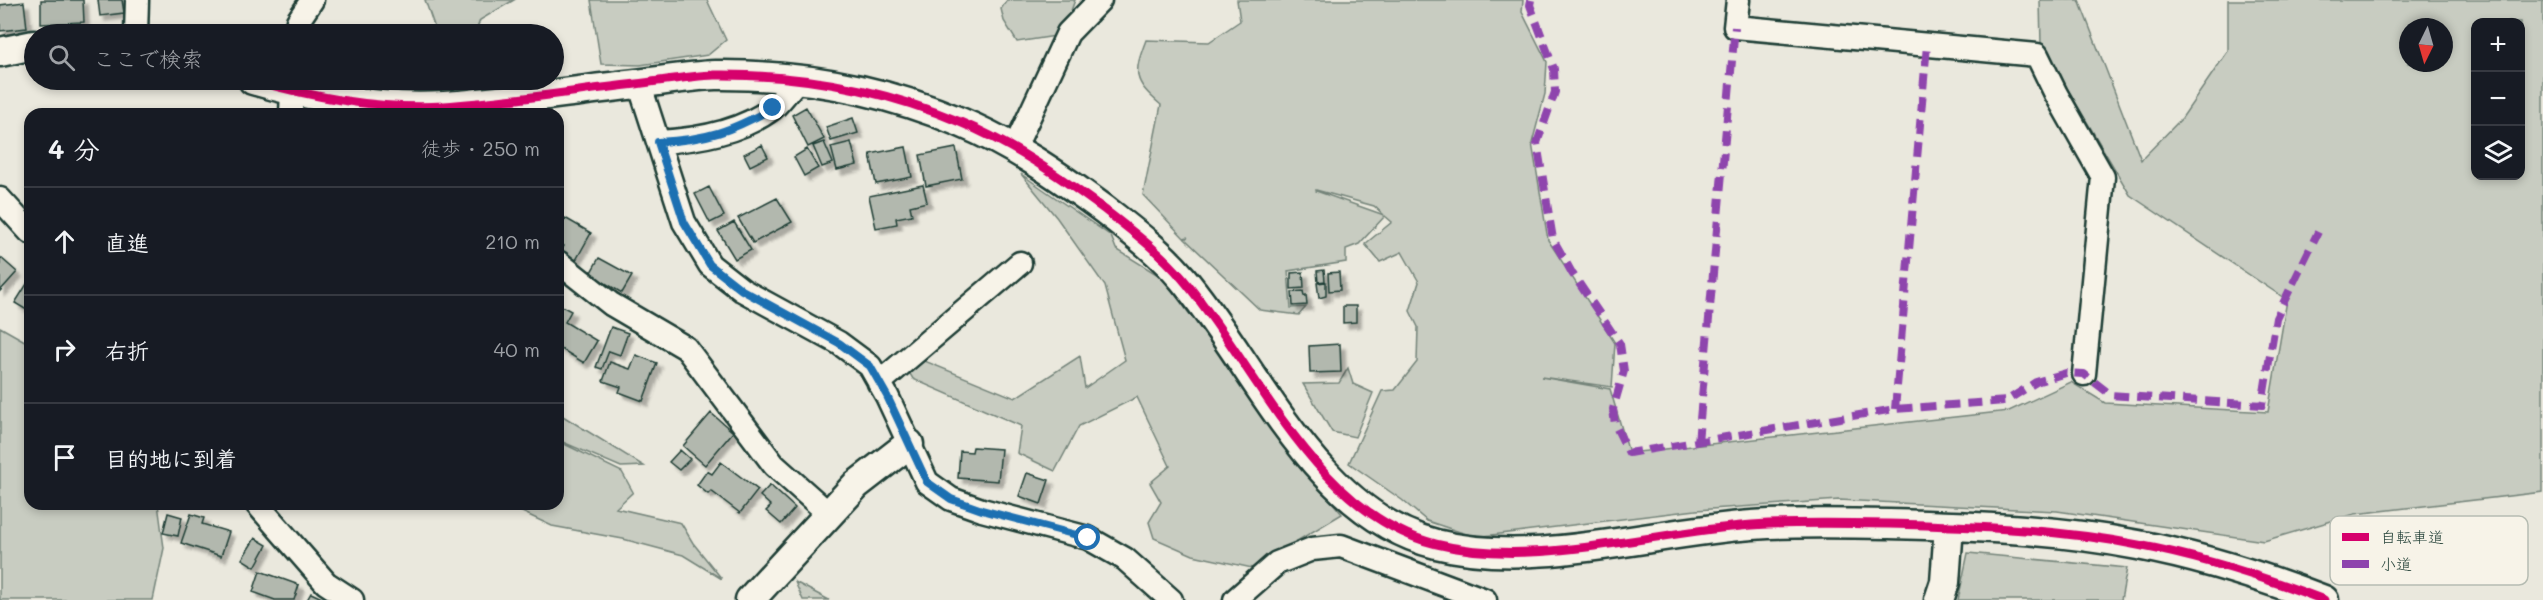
<!DOCTYPE html>
<html lang="ja">
<head>
<meta charset="utf-8">
<style>
  :root { --surface:#171b24; --page:#20242c; --text:#f1f3f6; --muted:#9ea1a6; --line:#363941 }
  body { margin:0; font-family:Mali,"Klee One",sans-serif; background:var(--page); color:var(--text) }
  .controls { position:absolute; right:18px; top:18px; display:grid; overflow:hidden; border-radius:12px; box-shadow:0 3px 9px #0003 }
  .controls button { width:54px; height:54px; display:grid; place-items:center; padding:0; border:0; border-bottom:2px solid var(--line); background:var(--surface); color:var(--text); font:30px sans-serif }
  .compass { position:absolute; left:2399px; top:18px; width:54px; height:54px; border-radius:50%; background:var(--surface); box-shadow:0 3px 9px #0003; rotate:185deg }
  .stop { position:absolute; width:18px; height:18px; margin:-14px; border:4px solid #1f6fb2; border-radius:50%; background:#fff }
  .stop.end { background:#1f6fb2; border-color:#fff; box-shadow:0 2px 6px #0008 }
  .list { margin:0; padding:0; list-style:none }
  h2 { display:flex; justify-content:space-between; align-items:center; height:78px; margin:0; padding:0 24px; font-size:26px }
  h2 small { font-size:20px; font-weight:400; color:var(--muted) }
  .list li { display:grid; grid-template-columns:39px 1fr auto; gap:18px; align-items:center; box-sizing:border-box; height:108px; padding:0 24px; border-top:2px solid var(--line) }
  .list b { display:block; font-size:22px; white-space:nowrap }
  .list em { font-size:20px; font-style:normal; color:var(--muted) }
  .icon { flex:none; width:33px; height:33px; fill:none; stroke:currentColor; stroke-width:2; stroke-linecap:round; stroke-linejoin:round }
  .map { position:relative; flex:none; width:2543px; height:600px; overflow:hidden }
  .search { position:absolute; background:var(--surface); box-shadow:0 3px 9px #0003; left:24px; top:24px; width:540px; height:66px; display:flex; align-items:center; gap:15px; box-sizing:border-box; padding:0 21px; border-radius:33px; color:var(--muted); font-size:22px }
  .panel { position:absolute; background:var(--surface); box-shadow:0 3px 9px #0003; left:24px; top:108px; width:540px; height:402px; border-radius:18px }
  .map>svg:first-child { display:block }
</style>
</head>
<body>
<div class="map">
<svg width="2543" height="600" viewBox="0 0 2543 600">
  <defs>
    <filter id="shadow"><feDropShadow dx="5" dy="5" stdDeviation="1.5" flood-color="#0004"/></filter>
  </defs>
  <rect width="100%" height="100%" fill="#eae8dd"/>
  <filter id="ink" filterUnits="userSpaceOnUse"><feTurbulence type="fractalNoise" baseFrequency=".0167" numOctaves="2"/><feDisplacementMap in="SourceGraphic" scale="12" xChannelSelector="R" yChannelSelector="G"/><feConvolveMatrix kernelMatrix="1 2 1 2 8 2 1 2 1" color-interpolation-filters="sRGB"/></filter>
  <g filter="url(#ink)">
    <path fill="#c8ccc1" stroke="#74847a" stroke-width="1.5" fill-rule="evenodd" d="M 425,0 L 514,0 L 480,20 L 475,34 L 437,34 Z
      M 591,0 L 707,0 L 726,40 L 708,55 L 640,65 L 601,64 Z
      M 1007,0 L 1075,0 L 1062,35 L 1017,42 L 1004,21 L 1001,9 Z
      M 1237,0 L 1523,0 L 1522,12 L 1547,62 L 1545,94 L 1532,143 L 1548,240 L 1615,343 L 1612,387 L 1541,377 L 1610,389 L 1629,453 L 2009,411 L 2071,382 L 2105,403 L 2268,412 L 2287,300 L 2130,195 L 2041,44 L 2040,0 L 2079,0 L 2141,160 L 2182,118 L 2228,51 L 2228,0 L 2543,0 L 2543,492 L 2355,514 L 2264,541 L 2057,511 L 1839,500 L 1696,510 L 1475,537 L 1427,521 L 1402,500 L 1349,463 L 1382,391 L 1395,390 L 1417,362 L 1418,327 L 1410,311 L 1419,282 L 1402,252 L 1380,262 L 1365,244 L 1392,222 L 1385,216 L 1359,244 L 1346,249 L 1346,262 L 1288,271 L 1291,308 L 1306,307 L 1299,315 L 1260,310 L 1185,239 L 1188,237 L 1184,238 L 1143,195 L 1161,105 C 1133,81 1133,74 1146,40 L 1209,42 L 1240,21 ZM 2476,22 L 2520,22 L 2520,176 L 2476,176 ZM 2408,27 L 2444,27 L 2444,63 L 2408,63 ZM 1316,190 L 1374,206 L 1384,215 L 1316,191 Z
      M 1021,174 L 1111,236 L 1116,249 L 1163,278 L 1297,460 L 1342,514 L 1252,568 L 1193,555 L 1154,538 L 1149,522 L 1161,502 L 1150,483 L 1170,466 L 1137,397 L 1079,426 L 1055,471 L 1017,453 L 1021,426 L 913,379 L 907,369 L 920,359 L 1015,398 L 1080,356 L 1085,388 L 1125,360 L 1105,286 L 1057,218 Z
      M 0,327 L 30,344 L 30,504 L 158,504 L 164,548 L 153,600 L 0,600 Z
      M 1348,368 L 1353,384 L 1373,393 L 1355,437 L 1332,432 L 1303,384 L 1339,383 Z
      M 558,413 L 644,466 L 621,467 L 558,440 Z
      M 558,441 L 622,472 L 633,492 L 616,508 L 681,523 L 693,543 L 722,579 L 683,555 L 623,539 L 552,526 L 505,504 L 558,504 Z
      M 1968,553 L 2127,568 L 2121,600 L 1958,600 Z
      M 795,582 L 829,600 L 803,600 Z"/>
    <path fill="#b2b8ae" stroke="#1f3d34" stroke-width="1.5" filter="url(#shadow)" d="M 41,0 L 83,0 L 84,22 L 41,24 Z
      M 98,0 L 122,0 L 124,13 L 100,16 Z
      M 24,2 L 27,28 L 0,31 L 0,5 Z
      M 806,107 L 824,139 L 808,147 L 792,115 Z
      M 853,118 L 858,133 L 831,141 L 826,127 Z
      M 824,142 L 833,163 L 822,167 L 813,146 Z
      M 851,142 L 857,165 L 837,170 L 831,147 Z
      M 762,145 L 768,157 L 750,166 L 744,154 Z
      M 906,147 L 912,177 L 876,184 L 870,154 Z
      M 956,148 L 962,179 L 926,186 L 920,155 Z
      M 807,149 L 818,168 L 804,176 L 794,157 Z
      M 923,185 L 927,202 L 910,206 L 912,215 L 896,218 L 897,224 L 876,228 L 869,196 Z
      M 709,187 L 724,216 L 710,223 L 695,194 Z
      M 777,198 L 792,222 L 753,243 L 738,218 Z
      M 565,218 L 591,233 L 576,260 L 560,252 L 564,246 L 558,242 L 558,230 Z
      M 734,222 L 751,250 L 735,259 L 718,231 Z
      M 0,257 L 17,272 L 0,291 Z
      M 599,258 L 632,276 L 622,293 L 590,274 Z
      M 1324,270 L 1325,281 L 1318,282 L 1317,271 Z
      M 1303,272 L 1304,288 L 1291,289 L 1291,273 Z
      M 1339,272 L 1340,290 L 1329,291 L 1328,273 Z
      M 30,279 L 30,312 L 15,303 Z
      M 1326,282 L 1326,296 L 1319,298 L 1317,283 Z
      M 1303,291 L 1304,296 L 1306,295 L 1307,305 L 1293,306 L 1292,292 Z
      M 558,304 L 571,311 L 565,322 L 597,341 L 584,363 L 558,347 Z
      M 1343,306 L 1356,306 L 1356,322 L 1343,323 Z
      M 611,327 L 628,333 L 620,355 L 609,351 L 602,369 L 596,367 Z
      M 1340,344 L 1341,372 L 1310,373 L 1309,346 Z
      M 636,355 L 657,363 L 643,401 L 619,392 L 621,387 L 603,381 L 610,362 L 630,369 Z
      M 711,413 L 733,432 L 705,465 L 683,446 Z
      M 973,447 L 1001,449 L 998,481 L 958,478 L 960,451 L 972,452 Z
      M 680,450 L 690,459 L 679,470 L 669,462 Z
      M 721,462 L 758,490 L 740,513 L 711,491 L 708,494 L 697,485 L 707,471 L 712,474 Z
      M 1027,473 L 1049,480 L 1041,504 L 1019,496 Z
      M 770,485 L 795,508 L 781,524 L 766,511 L 771,506 L 760,496 Z
      M 168,513 L 182,517 L 178,536 L 163,533 Z
      M 191,514 L 204,518 L 202,524 L 229,532 L 221,556 L 181,543 Z
      M 255,538 L 267,545 L 255,567 L 242,559 Z
      M 260,571 L 299,585 L 294,600 L 275,600 L 253,592 Z
      M 311,593 L 324,599 L 323,600 L 307,600 Z"/>
    <g fill="none" stroke-linecap="round" stroke-linejoin="round">
      <defs>
        <path id="minor" d="M 1738,0 L 1735,27 L 2037,55 L 2056,94 L 2103,177 L 2084,374
          M 136,34 L 137,0
          M 295,34 L 298,21 L 312,0
          M 639,83 L 684,222 L 710,265 L 742,290 L 839,343 L 870,366 L 887,396 L 927,482 L 951,499 L 982,510 L 1088,538 L 1125,559 L 1171,600
          M 291,114 L 292,90
          M 658,142 C 696,140 742,132 773,108 C 782,100 790,88 798,80
          M 1015,147 L 1068,33 L 1100,0
          M 0,199 L 30,232
          M 558,262 L 611,304 L 686,348 L 774,465 L 829,514
          M 879,383 L 1020,263
          M 257,504 L 326,583 L 352,600
          M 1235,600 L 1277,563 L 1312,549 L 1341,546 L 1485,600"/>
        <path id="tertiary" d="M 0,52 L 34,45
          M 253,80 C 315,98 379,110 444,106 C 508,102 572,91 636,84 C 662,81 689,76 715,75 C 799,74 882,89 960,122 C 1013,144 1059,176 1105,210 C 1132,231 1160,252 1182,278 C 1256,365 1315,514 1436,544 C 1535,569 1650,532 1752,525 C 1798,522 1843,523 1889,524 C 1971,526 2057,529 2138,545 C 2202,557 2264,577 2324,600
          M 750,600 L 856,485 L 909,444
          M 1939,600 L 1945,582 L 1949,526"/>
      </defs>
      <use href="#minor" stroke="#1f3d34" stroke-width="27"/>
      <use href="#tertiary" stroke="#1f3d34" stroke-width="33"/>
      <use href="#minor" stroke="#f7f3e8" stroke-width="22"/>
      <use href="#tertiary" stroke="#f7f3e8" stroke-width="28"/>
      <path stroke="#8e44ad" stroke-width="8" stroke-dasharray="15 8" stroke-linecap="butt" d="M 1531,0 L 1530,5 L 1554,69 L 1555,92 L 1537,143 L 1553,239 L 1572,273 L 1620,344 L 1624,371 L 1613,409 L 1615,425 L 1629,453 L 1895,409 L 2006,401 L 2036,382 L 2066,373 L 2084,374 L 2111,395 L 2262,405 L 2276,318 L 2318,232
        M 1895,409 L 1927,45
        M 1698,442 L 1735,27"/>
      <defs>
        <path id="cycleway" d="M 253,80 C 315,98 379,110 444,106 C 508,102 572,91 636,84 C 662,81 689,76 715,75 C 799,74 882,89 960,122 C 1013,144 1059,176 1105,210 C 1132,231 1160,252 1182,278 C 1256,365 1315,514 1436,544 C 1535,569 1650,532 1752,525 C 1798,522 1843,523 1889,524 C 1971,526 2057,529 2138,545 C 2202,557 2264,577 2324,600"/>
      </defs>
      <use href="#cycleway" stroke="#f7f3e8" stroke-width="13"/>
      <use href="#cycleway" stroke="#d6006c" stroke-width="9"/>
    </g>
  </g>
  <g fill="none" stroke-linecap="round" stroke-linejoin="round" filter="url(#ink)">
    <path stroke="#1f6fb2" stroke-width="8" d="M 773,108 C 731,131 707,140 658,142 L 684,222 L 710,265 L 742,290 L 839,343 L 870,366 L 887,396 L 927,482 L 951,499 L 982,510 L 1088,538"/>
  </g>
  <rect x="2330" y="516" width="198" height="69" rx="9" fill="#f7f3e8" stroke="#b6bcb2" stroke-width="1.5"/>
  <rect x="2342" y="533" width="27" height="8" fill="#d6006c"/>
  <rect x="2342" y="560" width="27" height="8" fill="#8e44ad"/>
  <g font-size="16" fill="#1f3d34">
    <text x="2380" y="543">自転車道</text>
    <text x="2380" y="570">小道</text>
  </g>
</svg>
<div class="controls">
<button>+</button>
<button>−</button>
<button><svg class="icon" aria-label="layers" viewBox="0 0 24 24"><path d="M12 4l9 5-9 5-9-5zM3 14l9 5 9-5"/></svg></button>
</div>
<svg class="compass" viewBox="-18 -18 36 36"><path d="M0-13l5 13h-10z" fill="#e53935"/><path d="M0 13l5-13h-10z" fill="#9ea1a6"/></svg>
<div class="stop" style="left:1088px;top:538px"></div>
<div class="stop end" style="left:773px;top:108px"></div>
<div class="search"><svg class="icon" aria-label="search" viewBox="0 0 24 24"><circle cx="10" cy="10" r="6"/><path d="M15 15l6 6"/></svg>ここで検索</div>
<section class="panel">
<h2>4 分<small>徒歩 · 250 m</small></h2>
<ul class="list">
<li><svg class="icon" aria-label="ahead" viewBox="0 0 24 24"><path d="M12 20V5M6 11l6-6 6 6"/></svg><div><b>直進</b></div><em>210 m</em></li>
<li><svg class="icon" aria-label="right" viewBox="0 0 24 24"><path d="M7 20v-9h11M14 6l5 5-5 5"/></svg><div><b>右折</b></div><em>40 m</em></li>
<li><svg class="icon" aria-label="arrive" viewBox="0 0 24 24"><path d="M6 21V4h12l-3 4 3 4H6"/></svg><div><b>目的地に到着</b></div></li>
</ul>
</section>
</div>
</body>
</html>
